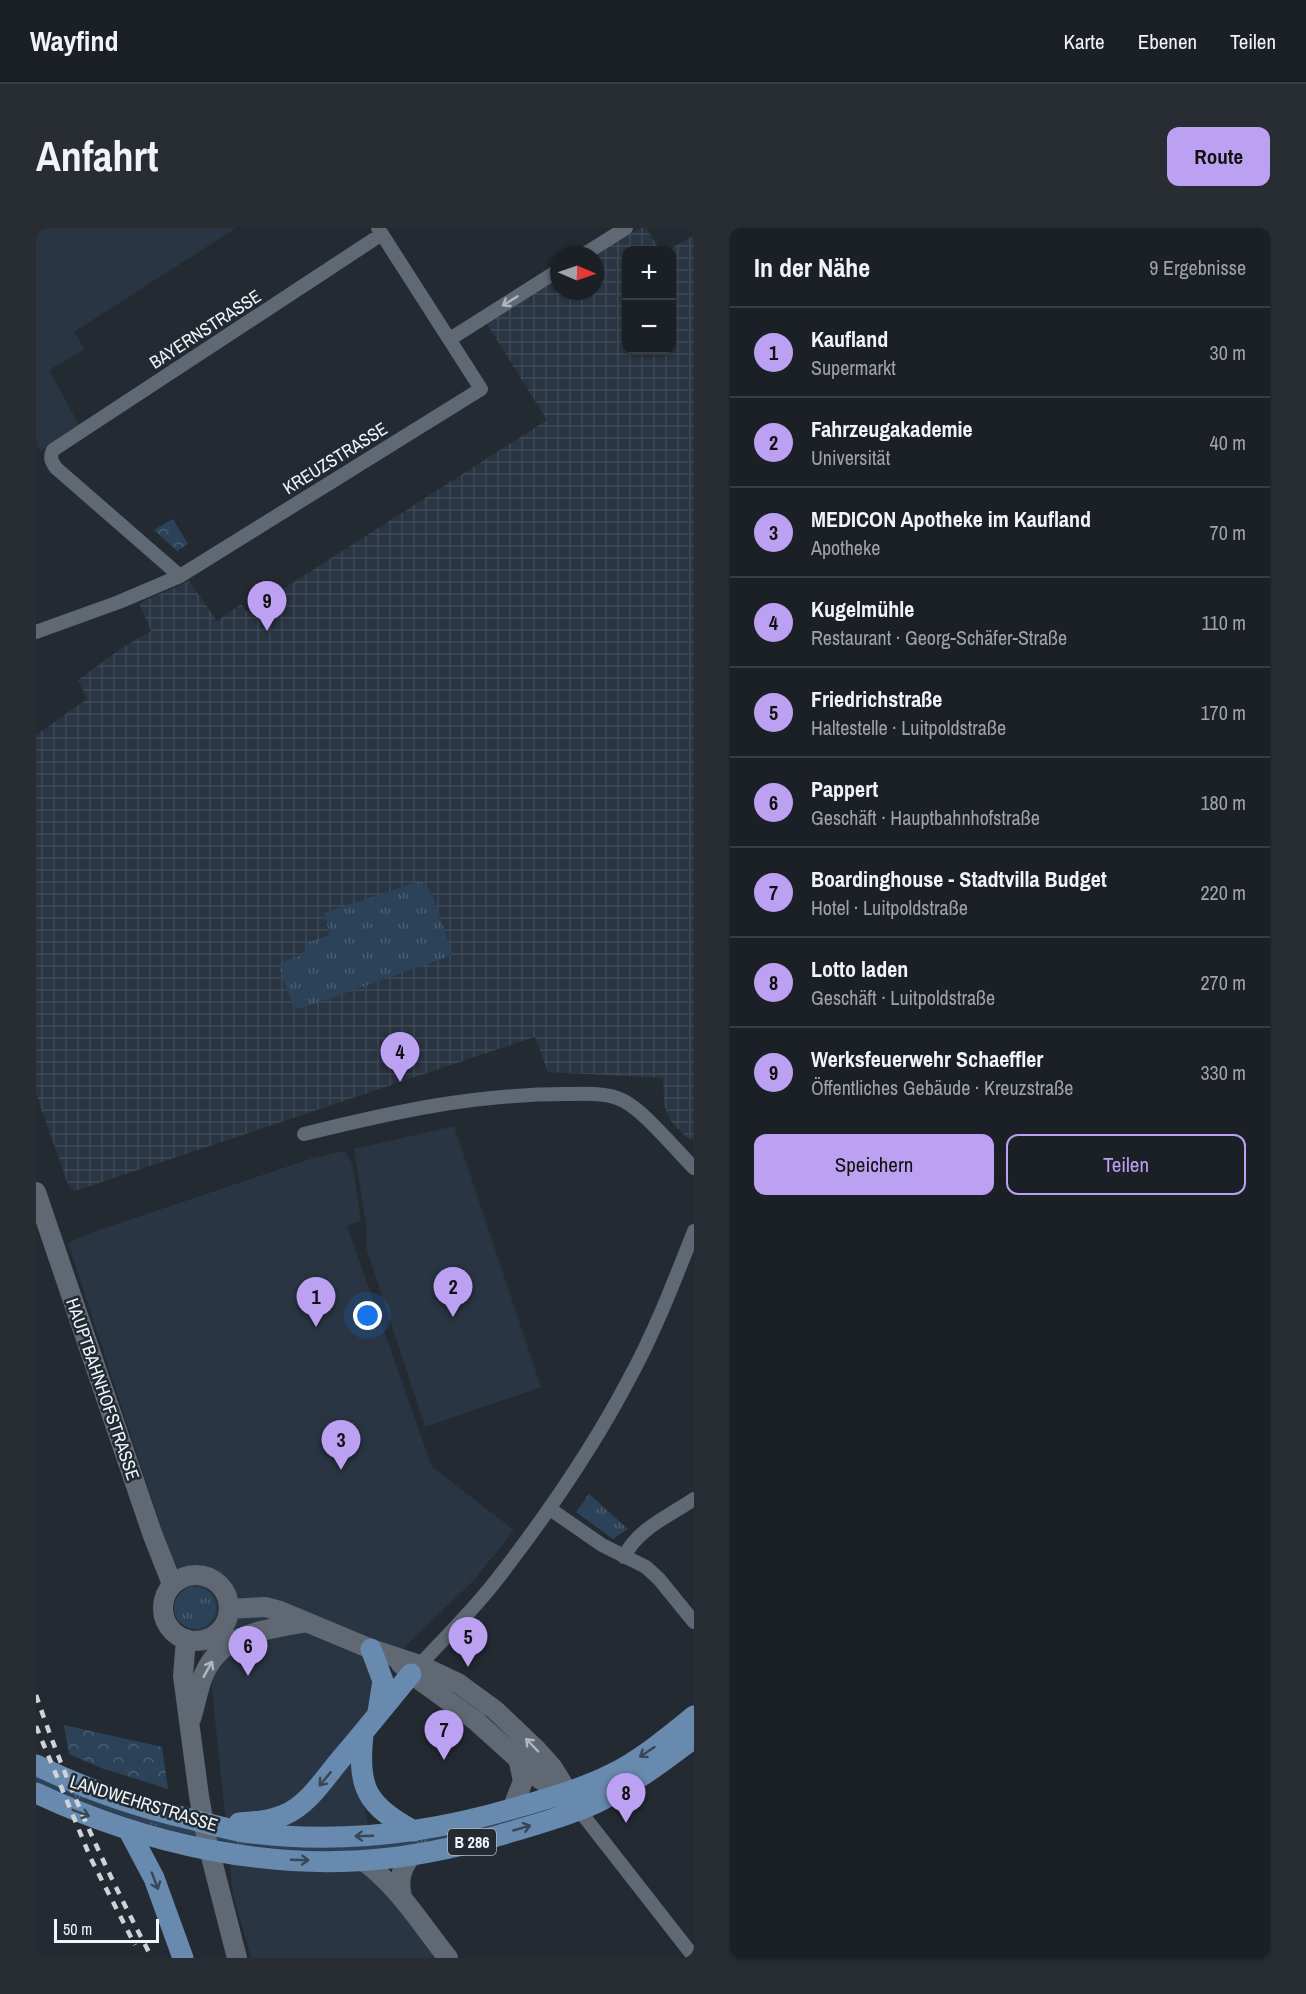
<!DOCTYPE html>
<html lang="de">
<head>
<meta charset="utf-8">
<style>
  :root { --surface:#1a2026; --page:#272d32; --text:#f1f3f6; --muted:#9fa3a7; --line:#383e43; --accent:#bca0f2 }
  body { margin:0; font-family:"Archivo Narrow",sans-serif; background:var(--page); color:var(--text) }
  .controls { position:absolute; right:18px; top:18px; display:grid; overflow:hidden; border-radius:12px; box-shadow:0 2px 4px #0004 }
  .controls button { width:54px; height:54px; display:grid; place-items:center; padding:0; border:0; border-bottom:2px solid var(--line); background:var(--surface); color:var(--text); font:30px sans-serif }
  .compass { position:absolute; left:514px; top:18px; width:54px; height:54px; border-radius:50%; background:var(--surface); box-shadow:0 2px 4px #0004; rotate:92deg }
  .scale { position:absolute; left:18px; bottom:15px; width:105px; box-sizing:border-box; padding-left:6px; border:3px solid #f0f5fb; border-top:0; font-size:16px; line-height:21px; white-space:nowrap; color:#f0f5fb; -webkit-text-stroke:4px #232a32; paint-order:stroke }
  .you { position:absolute; left:332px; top:1088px; width:21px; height:21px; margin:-15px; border:4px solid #fff; border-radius:50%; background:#1a73e8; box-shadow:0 0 0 9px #1a73e833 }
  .badge { display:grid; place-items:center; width:39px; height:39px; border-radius:50%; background:var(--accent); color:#111; font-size:20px; font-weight:700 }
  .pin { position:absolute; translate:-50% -50px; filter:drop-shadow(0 2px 3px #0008) }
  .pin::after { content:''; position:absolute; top:32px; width:21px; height:18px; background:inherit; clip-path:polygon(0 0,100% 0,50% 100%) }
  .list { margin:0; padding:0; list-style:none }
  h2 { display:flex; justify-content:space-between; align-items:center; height:78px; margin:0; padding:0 24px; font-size:26px }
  h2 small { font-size:20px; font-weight:400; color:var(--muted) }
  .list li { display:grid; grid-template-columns:39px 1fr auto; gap:18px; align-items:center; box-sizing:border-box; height:90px; padding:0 24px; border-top:2px solid var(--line) }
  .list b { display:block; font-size:22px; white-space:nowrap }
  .list p { margin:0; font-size:20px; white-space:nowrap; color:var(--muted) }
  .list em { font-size:20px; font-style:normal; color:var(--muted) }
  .actions { display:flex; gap:12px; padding:18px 24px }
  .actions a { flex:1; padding:14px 0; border:2px solid var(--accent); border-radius:12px; text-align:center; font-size:21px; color:var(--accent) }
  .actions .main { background:var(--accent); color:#111 }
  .map { position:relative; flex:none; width:658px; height:1730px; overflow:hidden; border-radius:12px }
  header { display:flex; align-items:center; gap:36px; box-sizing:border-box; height:84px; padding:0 30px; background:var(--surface); border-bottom:2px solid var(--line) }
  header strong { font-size:28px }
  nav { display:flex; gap:33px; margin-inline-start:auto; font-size:21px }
  .intro { display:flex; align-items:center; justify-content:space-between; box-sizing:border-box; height:144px; padding:0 36px }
  h1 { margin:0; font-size:42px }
  .button { padding:15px 27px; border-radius:12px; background:var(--accent); color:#111; font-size:21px; font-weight:700 }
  main { display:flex; gap:36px; padding:0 36px }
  aside { flex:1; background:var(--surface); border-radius:12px; box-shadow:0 2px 4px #0004 }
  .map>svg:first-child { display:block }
</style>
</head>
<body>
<header>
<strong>Wayfind</strong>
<nav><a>Karte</a><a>Ebenen</a><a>Teilen</a></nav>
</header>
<div class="intro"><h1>Anfahrt</h1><a class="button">Route</a></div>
<main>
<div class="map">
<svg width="658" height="1730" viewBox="0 0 658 1730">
  <defs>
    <pattern id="industrial-grid" width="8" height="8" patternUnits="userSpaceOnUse" patternTransform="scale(1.5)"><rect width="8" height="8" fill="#293542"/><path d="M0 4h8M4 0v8" fill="none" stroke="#3e4955"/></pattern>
    <pattern id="grass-tufts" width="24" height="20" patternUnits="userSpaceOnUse" patternTransform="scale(1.5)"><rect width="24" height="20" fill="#2c4259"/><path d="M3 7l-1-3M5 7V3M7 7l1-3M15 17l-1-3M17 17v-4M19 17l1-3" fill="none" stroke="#4b5e72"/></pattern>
    <pattern id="forest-crowns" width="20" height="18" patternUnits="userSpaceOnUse" patternTransform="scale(1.5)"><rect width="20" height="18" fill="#2c4259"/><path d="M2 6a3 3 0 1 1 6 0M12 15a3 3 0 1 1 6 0" fill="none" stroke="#4b5e72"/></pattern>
  </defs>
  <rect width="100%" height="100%" fill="#232a32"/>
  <path fill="#293542" d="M 0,0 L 200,0 L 38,104 L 49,121 L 13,142 L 44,199 L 4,223 L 0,217 Z
    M 418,898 L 505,1159 L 389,1199 L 330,1019 L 331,1002 L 318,921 Z
    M 308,923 L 316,935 L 325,993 L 311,998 L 396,1239 L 478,1302 L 439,1351 L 360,1427 L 335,1480 L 320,1543 L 346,1657 L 402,1730 L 215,1730 L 197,1666 L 175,1452 L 32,1015 L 57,1004 L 274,931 Z"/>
  <path fill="url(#industrial-grid)" d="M 604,0 L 610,0 L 624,22 L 590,22 L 590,122 L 636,122 L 636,22 L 632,22 L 658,7 L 658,913 L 648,907 L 634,892 L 628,876 L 627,850 L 512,844 L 499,809 L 39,963 L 33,959 L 0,866 L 0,507 L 51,471 L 42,452 L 84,421 L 115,403 L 103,375 L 153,353 L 181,393 L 205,376 L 211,384 L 511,192 L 449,93 L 523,48 L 523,63 L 559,63 L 559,27 Z"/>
  <path fill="url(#grass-tufts)" d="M 384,653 L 395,663 L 417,727 L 264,781 L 257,778 L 244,741 L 247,734 L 266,727 L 273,714 L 294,707 L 288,685 Z
    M 553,1266 L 592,1301 L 577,1311 L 540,1284 Z
    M138 1380a21 21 0 1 1 42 0a21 21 0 1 1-42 0Z
    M 0,1547 L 235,1614 L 504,1581 L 506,1585 C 467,1596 427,1608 387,1615 C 250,1637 125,1610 0,1554 Z"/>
  <path fill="url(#forest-crowns)" d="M 137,291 L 152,316 L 141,323 L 118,302 Z
    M 28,1497 L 126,1519 L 132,1561 L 65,1540 L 33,1526 Z"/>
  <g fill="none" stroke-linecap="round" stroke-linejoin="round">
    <path stroke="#606973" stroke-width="14" d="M 547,27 L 590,0
      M 414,111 L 523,42
      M 144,348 L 20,240 C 16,234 13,230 17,222 L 346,6
      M 0,404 L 83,374 L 144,348 L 445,161 L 342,0
      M 268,906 C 357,884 438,866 530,866 C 549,866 571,864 588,873 C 609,884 640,922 658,940
      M 514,1281 L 566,1317 L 610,1339 L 623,1351 L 658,1394
      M 588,1329 C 601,1301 633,1288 658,1271
      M 380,1441 C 407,1411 437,1383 462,1350 C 510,1288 555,1223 592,1153 C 618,1106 638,1054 658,1003
      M 543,1582 L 658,1729"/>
    <path stroke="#606973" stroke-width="20" d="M 0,964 L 116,1305 L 136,1356
      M127 1380a33 33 0 1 1 66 0a33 33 0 1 1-66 0Z
      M 193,1381 L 229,1379 L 244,1383 L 335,1421 L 384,1437 L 422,1455 L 459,1482 L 500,1521 L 517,1540 L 539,1576
      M 150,1411 L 147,1448 L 163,1568 L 171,1613 L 201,1730
      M 364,1435 L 375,1446 L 440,1493 L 505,1552 L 530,1565
      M 155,1491 C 159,1478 163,1457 168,1446 C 187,1403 232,1402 271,1394
      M 476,1581 L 487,1553 L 482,1530
      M 326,1632 C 362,1658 385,1696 412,1730
      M 366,1669 C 362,1651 365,1640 377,1626"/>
    <path stroke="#688aae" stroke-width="21" d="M 335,1421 L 347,1453 L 342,1484
      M 327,1507 C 321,1560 331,1578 378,1603
      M 0,1537 C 49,1561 101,1579 154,1591 C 175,1596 195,1603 216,1605 C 306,1616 395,1605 482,1579 C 514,1570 546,1561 576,1546 C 606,1531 632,1509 658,1488
      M 0,1565 C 108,1616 235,1644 354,1630 C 396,1625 438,1615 478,1603 C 505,1595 534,1587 560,1575 C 596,1557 626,1534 658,1510
      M 203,1595 C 218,1594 234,1593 248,1587 C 272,1577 288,1551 304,1532 C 328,1504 351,1475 375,1446
      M 92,1601 L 118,1650 L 147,1730"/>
    <path stroke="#ced3d9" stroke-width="4.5" stroke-dasharray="8 8" stroke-linecap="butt" d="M 0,1467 C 31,1558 71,1645 116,1730
      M 0,1498 L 55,1631 L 99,1717"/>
  </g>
  <defs><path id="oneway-shaft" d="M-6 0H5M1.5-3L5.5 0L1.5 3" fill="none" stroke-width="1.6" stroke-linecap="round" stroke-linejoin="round" transform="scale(1.5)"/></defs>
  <g stroke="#afb6be">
    <use href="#oneway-shaft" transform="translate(474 73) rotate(148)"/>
    <use href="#oneway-shaft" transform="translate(172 1441) rotate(-61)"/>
    <use href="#oneway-shaft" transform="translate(496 1517) rotate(-134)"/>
  </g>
  <g stroke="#384757">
    <use href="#oneway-shaft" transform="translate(611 1524) rotate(146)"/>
    <use href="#oneway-shaft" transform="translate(289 1551) rotate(130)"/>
    <use href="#oneway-shaft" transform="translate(45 1585) rotate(21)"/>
    <use href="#oneway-shaft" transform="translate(486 1600) rotate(-16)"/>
    <use href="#oneway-shaft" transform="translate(328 1608) rotate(178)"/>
    <use href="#oneway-shaft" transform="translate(264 1632) rotate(2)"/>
    <use href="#oneway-shaft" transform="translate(119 1653) rotate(69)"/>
  </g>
  <g text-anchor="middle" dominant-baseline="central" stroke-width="5" stroke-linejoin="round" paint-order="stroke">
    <rect fill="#232a32" stroke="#b2b8bf" stroke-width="1.5" x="412" y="1601" width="48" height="26" rx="4.5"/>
    <g font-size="16" font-weight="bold" fill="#f0f5fb">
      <text x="436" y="1614">B 286</text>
    </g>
    <g font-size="18" fill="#f0f5fb" stroke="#232a32">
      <text transform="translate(169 101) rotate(-33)">BAYERNSTRASSE</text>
      <text transform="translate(299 230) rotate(-32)">KREUZSTRASSE</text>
      <text transform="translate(67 1161) rotate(71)">HAUPTBAHNHOFSTRASSE</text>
      <text transform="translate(108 1575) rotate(17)">LANDWEHRSTRASSE</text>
    </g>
  </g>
</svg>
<div class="controls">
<button>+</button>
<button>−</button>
</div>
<svg class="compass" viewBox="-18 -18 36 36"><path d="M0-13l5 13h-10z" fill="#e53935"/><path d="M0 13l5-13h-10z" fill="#9fa3a7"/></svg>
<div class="scale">50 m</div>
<div class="you"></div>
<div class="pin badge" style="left:280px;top:1099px">1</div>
<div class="pin badge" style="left:417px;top:1089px">2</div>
<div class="pin badge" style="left:305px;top:1242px">3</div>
<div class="pin badge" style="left:364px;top:854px">4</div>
<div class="pin badge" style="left:432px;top:1439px">5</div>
<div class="pin badge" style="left:212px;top:1448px">6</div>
<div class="pin badge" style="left:408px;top:1532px">7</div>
<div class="pin badge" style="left:590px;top:1595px">8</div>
<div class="pin badge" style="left:231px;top:403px">9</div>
</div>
<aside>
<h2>In der Nähe<small>9 Ergebnisse</small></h2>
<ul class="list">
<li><span class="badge">1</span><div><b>Kaufland</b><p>Supermarkt</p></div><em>30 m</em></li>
<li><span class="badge">2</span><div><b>Fahrzeugakademie</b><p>Universität</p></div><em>40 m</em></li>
<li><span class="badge">3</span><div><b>MEDICON Apotheke im Kaufland</b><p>Apotheke</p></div><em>70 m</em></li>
<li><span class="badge">4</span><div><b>Kugelmühle</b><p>Restaurant · Georg-Schäfer-Straße</p></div><em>110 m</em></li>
<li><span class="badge">5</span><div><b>Friedrichstraße</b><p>Haltestelle · Luitpoldstraße</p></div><em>170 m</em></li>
<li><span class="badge">6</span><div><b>Pappert</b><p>Geschäft · Hauptbahnhofstraße</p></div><em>180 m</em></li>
<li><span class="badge">7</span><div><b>Boardinghouse - Stadtvilla Budget</b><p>Hotel · Luitpoldstraße</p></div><em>220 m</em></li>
<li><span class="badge">8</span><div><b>Lotto laden</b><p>Geschäft · Luitpoldstraße</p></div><em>270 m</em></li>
<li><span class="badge">9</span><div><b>Werksfeuerwehr Schaeffler</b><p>Öffentliches Gebäude · Kreuzstraße</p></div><em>330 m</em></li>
</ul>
<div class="actions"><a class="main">Speichern</a><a>Teilen</a></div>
</aside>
</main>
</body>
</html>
